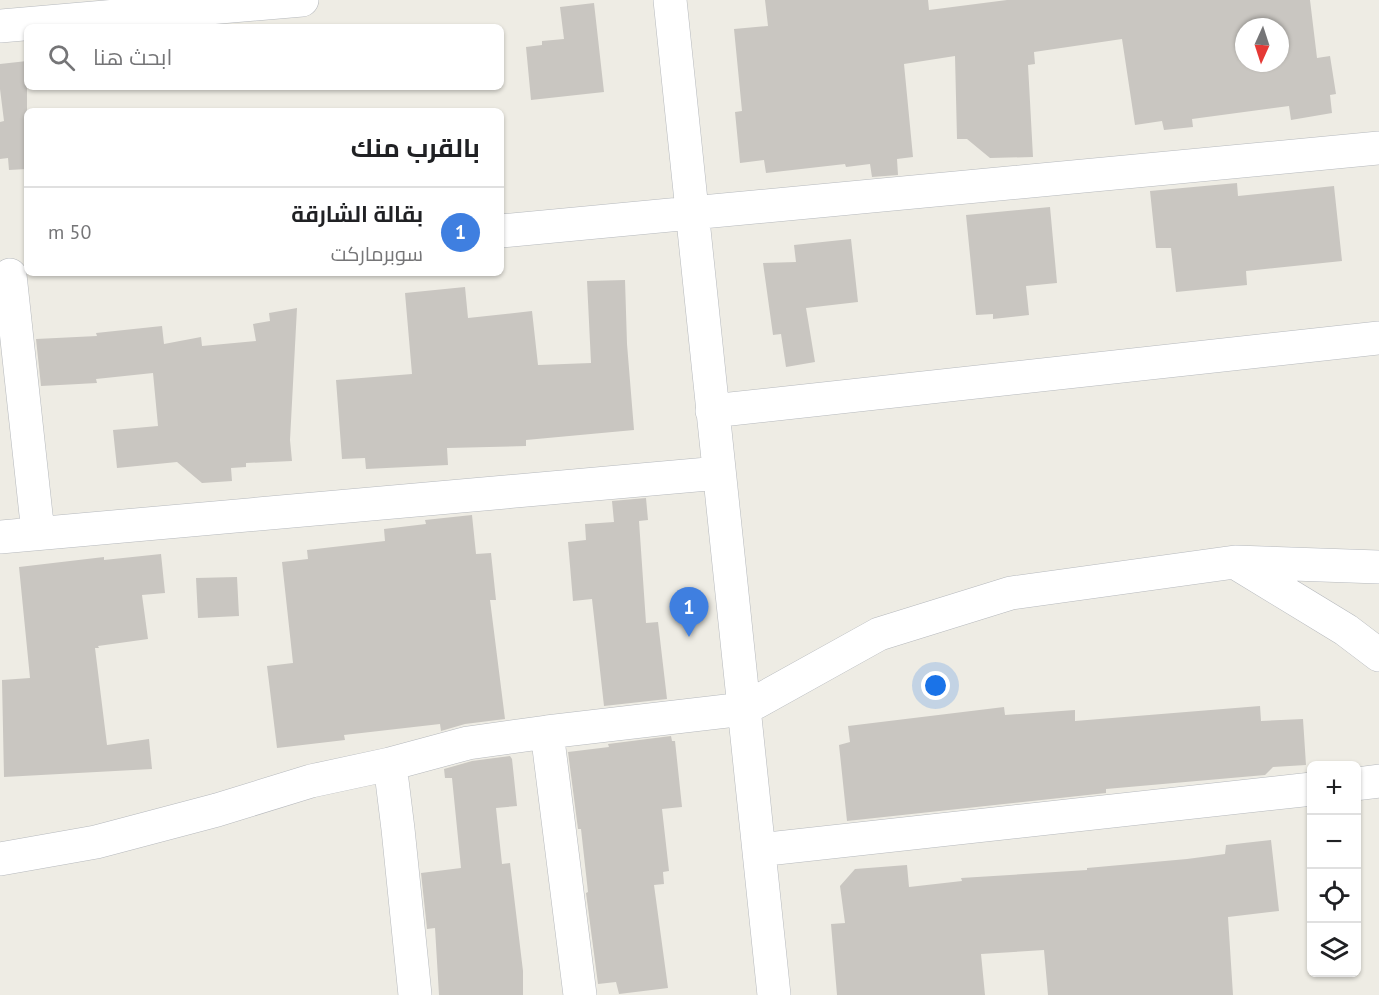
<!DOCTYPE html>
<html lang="ar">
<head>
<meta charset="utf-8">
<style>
  :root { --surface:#fff; --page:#f6f6f6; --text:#202124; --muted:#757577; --line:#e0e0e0; --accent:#b45309 }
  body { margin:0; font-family:"PT Sans",Cairo,sans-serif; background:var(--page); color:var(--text); direction:rtl }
  .controls { position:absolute; right:18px; bottom:18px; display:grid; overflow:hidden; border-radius:9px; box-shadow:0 2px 4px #0004 }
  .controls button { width:54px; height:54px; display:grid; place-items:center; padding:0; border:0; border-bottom:2px solid var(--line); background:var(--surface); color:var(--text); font:30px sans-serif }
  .compass { position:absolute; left:1235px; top:18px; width:54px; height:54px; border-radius:50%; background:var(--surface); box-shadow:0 2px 4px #0004; rotate:183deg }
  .you { position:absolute; left:936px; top:686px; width:21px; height:21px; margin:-15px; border:4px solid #fff; border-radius:50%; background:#1a73e8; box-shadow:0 0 0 9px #1a73e833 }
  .badge { display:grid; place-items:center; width:39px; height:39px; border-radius:50%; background:var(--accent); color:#fff; font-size:20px; font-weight:700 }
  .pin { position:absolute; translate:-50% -50px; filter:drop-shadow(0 2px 3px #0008) }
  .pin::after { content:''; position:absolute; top:32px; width:21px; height:18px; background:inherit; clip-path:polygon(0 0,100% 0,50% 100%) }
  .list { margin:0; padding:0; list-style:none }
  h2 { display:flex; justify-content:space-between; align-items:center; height:78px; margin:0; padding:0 24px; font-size:26px }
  h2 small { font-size:20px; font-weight:400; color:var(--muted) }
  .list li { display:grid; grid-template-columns:39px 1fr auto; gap:18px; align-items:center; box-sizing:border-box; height:90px; padding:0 24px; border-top:2px solid var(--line) }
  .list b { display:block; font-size:22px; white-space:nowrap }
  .list p { margin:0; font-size:20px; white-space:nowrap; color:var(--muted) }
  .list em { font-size:20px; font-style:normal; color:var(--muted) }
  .icon { flex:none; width:33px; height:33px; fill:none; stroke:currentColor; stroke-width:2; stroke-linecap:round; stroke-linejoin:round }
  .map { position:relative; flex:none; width:1379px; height:995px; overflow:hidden; direction:ltr }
  .search { position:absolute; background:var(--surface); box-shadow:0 2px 4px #0004; left:24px; top:24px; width:480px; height:66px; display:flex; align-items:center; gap:15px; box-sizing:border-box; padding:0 21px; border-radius:9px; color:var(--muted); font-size:22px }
  .panel { position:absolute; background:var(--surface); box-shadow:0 2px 4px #0004; left:24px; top:108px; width:480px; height:168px; border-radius:9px; direction:rtl }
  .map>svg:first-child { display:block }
</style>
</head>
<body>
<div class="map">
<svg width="1379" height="995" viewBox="0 0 1379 995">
  <rect width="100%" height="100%" fill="#eeece4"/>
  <path fill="#c9c6c1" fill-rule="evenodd" d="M 765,0 L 928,0 L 929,10 L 1007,0 L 1310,0 L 1317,58 L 1330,56 L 1336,94 L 1330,95 L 1332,113 L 1291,120 L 1289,106 L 1192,119 L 1193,127 L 1164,130 L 1162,121 L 1135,125 L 1122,39 L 1034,52 L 1035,64 L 1028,65 L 1033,157 L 990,158 L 967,139 L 957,139 L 955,56 L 904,64 L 913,157 L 897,159 L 898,175 L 872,177 L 870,164 L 846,167 L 845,164 L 766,173 L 764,160 L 740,163 L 735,112 L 742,111 L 734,29 L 768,26 ZM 1244,27 L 1280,27 L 1280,63 L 1244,63 Z
    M 594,3 L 604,92 L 531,100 L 526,47 L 542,45 L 542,41 L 564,39 L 560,7 Z
    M 27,61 L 27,169 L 9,170 L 8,158 L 0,159 L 0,122 L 4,121 L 0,89 L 0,64 Z
    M 1237,183 L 1238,196 L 1334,186 L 1342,261 L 1246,271 L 1247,285 L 1176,292 L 1171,248 L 1156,248 L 1150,191 Z
    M 1050,207 L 1057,283 L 1026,286 L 1029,315 L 993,319 L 993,314 L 976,315 L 966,215 Z
    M 851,239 L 858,302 L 806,308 L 815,362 L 786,367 L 781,334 L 773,335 L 763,263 L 796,262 L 794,245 Z
    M 625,280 L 627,344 L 634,430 L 526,440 L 526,446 L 447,448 L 448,465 L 366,469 L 365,458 L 342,459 L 336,380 L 412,374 L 405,293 L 465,287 L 468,318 L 532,311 L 538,365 L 591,363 L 587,281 Z
    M 297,308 L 290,440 L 292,461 L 246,463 L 246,467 L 231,468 L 232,481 L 202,483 L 177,462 L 117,468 L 113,430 L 158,426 L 153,373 L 96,379 L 97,383 L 41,386 L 36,339 L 97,336 L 96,333 L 162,326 L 164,344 L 201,337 L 202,346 L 256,341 L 253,324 L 270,321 L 269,313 Z
    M 646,498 L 648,520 L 639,521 L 646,623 L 658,622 L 667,699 L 604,706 L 592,599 L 573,601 L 568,542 L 586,540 L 585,524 L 614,522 L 612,501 Z
    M 472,515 L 476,554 L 491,553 L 496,600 L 490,600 L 505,719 L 465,724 L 441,731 L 440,724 L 344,735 L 345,740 L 277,748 L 267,666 L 293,663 L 282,562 L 308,559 L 307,550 L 385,541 L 384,529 L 426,524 L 425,520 Z
    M 161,554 L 165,593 L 142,595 L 148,639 L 98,646 L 99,648 L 95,648 L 107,745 L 149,739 L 152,769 L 4,777 L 2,680 L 30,678 L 19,567 L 104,557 L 104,560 Z
    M 237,577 L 239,616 L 198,618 L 196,578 Z
    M 1260,706 L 1261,721 L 1303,719 L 1306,765 L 1273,767 L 1265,775 L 1106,789 L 1106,793 L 847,821 L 839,745 L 850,742 L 848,726 L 1004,707 L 1005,715 L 1075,710 L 1075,721 Z
    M 671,736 L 672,741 L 675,741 L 682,807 L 662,809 L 669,871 L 663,872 L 664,884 L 654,885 L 668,988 L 619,994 L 616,982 L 598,984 L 586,893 L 588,892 L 581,829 L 578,829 L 568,752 L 609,747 L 608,744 Z
    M 510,756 L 512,759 L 517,806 L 496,808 L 502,864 L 510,863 L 523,971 L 523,995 L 439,995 L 435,928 L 427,929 L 421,873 L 461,868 L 452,778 L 445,778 L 444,769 L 472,761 Z
    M 1271,840 L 1279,911 L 1228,917 L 1233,995 L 1048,995 L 1044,950 L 981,954 L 985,995 L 837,995 L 831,924 L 845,923 L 840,886 L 855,869 L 907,865 L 909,887 L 962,881 L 961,878 L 1087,870 L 1087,868 L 1187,859 L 1225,854 L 1226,845 Z"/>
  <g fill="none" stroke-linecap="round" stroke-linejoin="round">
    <defs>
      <path id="minor" d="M 670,0 L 774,995
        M 0,26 L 302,0
        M 501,231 L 1379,148
        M 10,275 L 38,533
        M 712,411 L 1379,338
        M 0,537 L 719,473
        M 1236,563 L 1346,630 L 1379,655
        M 547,732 L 580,995
        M 1356,784 L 1379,781
        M 759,850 L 1312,789
        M 0,859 L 96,842 L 217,810 L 311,781 L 390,764
        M 415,995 L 398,829 L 390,764 L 468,743 L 547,732 L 744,709 L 879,634 L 1011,593 L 1235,562 L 1379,567"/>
    </defs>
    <use href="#minor" stroke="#b6b9bd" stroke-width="34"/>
    <use href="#minor" stroke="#fff" stroke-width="33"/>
  </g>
</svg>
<div class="controls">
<button>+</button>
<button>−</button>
<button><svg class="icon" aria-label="locate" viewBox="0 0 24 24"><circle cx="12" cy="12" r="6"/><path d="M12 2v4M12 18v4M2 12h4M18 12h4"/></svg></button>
<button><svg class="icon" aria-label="layers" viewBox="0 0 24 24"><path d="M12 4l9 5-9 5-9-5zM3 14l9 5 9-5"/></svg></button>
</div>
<svg class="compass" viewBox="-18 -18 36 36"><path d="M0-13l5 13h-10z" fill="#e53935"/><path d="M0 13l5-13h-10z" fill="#757577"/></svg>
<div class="you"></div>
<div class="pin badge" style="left:689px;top:637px;background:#3f7fe0">1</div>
<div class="search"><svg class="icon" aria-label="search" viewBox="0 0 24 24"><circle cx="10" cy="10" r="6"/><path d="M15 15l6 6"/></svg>ابحث هنا</div>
<section class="panel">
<h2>بالقرب منك<small></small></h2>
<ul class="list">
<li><span class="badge" style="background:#3f7fe0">1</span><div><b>بقالة الشارقة</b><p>سوبرماركت</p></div><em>50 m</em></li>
</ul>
</section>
</div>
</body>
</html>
